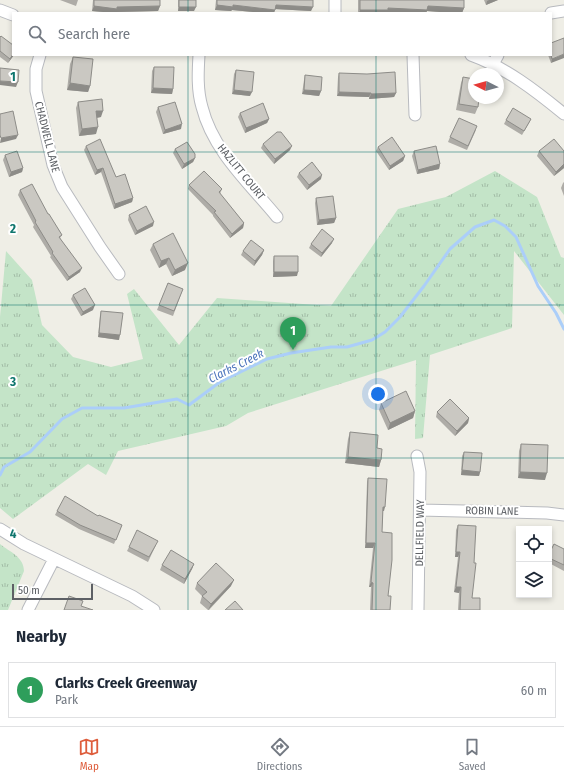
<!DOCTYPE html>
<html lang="en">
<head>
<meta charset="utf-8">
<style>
  :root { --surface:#fff; --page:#f6f6f7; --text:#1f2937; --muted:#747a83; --line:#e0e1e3; --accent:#de5d3c }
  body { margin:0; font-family:"Fira Sans Condensed",sans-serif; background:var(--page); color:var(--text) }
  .controls { position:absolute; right:12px; bottom:12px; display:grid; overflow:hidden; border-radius:0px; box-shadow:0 2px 6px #0003 }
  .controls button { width:36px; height:36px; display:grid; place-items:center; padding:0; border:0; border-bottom:1px solid var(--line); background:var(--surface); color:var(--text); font:20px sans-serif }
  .compass { position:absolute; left:468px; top:68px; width:36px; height:36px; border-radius:50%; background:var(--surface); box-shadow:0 2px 6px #0003; rotate:276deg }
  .scale { position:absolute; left:12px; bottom:10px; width:81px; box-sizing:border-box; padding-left:4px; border:2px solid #5d6065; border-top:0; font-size:11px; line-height:14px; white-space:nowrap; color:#5d6065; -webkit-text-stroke:3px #fff; paint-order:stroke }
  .you { position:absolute; left:378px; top:394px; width:14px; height:14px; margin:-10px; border:3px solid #fff; border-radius:50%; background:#1a73e8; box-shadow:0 0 0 6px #1a73e833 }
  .badge { display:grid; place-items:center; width:26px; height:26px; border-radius:50%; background:var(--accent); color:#fff; font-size:13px; font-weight:700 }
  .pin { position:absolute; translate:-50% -33px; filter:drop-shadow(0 1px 2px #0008) }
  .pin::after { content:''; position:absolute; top:21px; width:14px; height:12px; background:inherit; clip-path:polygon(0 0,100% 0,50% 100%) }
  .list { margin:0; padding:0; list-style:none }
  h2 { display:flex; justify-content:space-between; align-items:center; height:52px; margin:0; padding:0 16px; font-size:17px }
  h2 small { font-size:13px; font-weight:400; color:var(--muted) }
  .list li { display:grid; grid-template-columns:26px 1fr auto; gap:12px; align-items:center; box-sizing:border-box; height:56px; margin:0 8px 8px; padding:0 8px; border:1px solid var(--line); border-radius:0px }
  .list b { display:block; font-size:15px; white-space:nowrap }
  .list p { margin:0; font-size:13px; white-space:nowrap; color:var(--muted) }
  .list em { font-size:13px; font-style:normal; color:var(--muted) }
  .icon { flex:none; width:22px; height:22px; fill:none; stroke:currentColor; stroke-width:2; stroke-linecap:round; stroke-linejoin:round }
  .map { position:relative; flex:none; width:564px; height:610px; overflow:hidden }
  .search { position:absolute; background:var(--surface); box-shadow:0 2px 6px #0003; left:12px; right:12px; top:12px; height:44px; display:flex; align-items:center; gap:10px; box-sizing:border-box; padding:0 14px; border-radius:0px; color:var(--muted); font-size:15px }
  .sheet { height:116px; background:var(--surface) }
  nav { display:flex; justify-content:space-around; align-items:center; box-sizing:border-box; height:56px; border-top:1px solid var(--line); background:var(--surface); font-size:11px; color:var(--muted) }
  nav a { display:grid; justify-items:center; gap:2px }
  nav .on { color:var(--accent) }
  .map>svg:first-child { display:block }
</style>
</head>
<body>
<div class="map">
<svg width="564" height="610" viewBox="0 0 564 610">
  <defs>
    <pattern id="park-tufts" width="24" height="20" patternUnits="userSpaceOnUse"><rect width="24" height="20" fill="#c4e4c8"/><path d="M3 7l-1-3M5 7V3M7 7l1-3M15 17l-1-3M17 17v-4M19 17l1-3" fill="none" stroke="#a2bca6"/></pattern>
  </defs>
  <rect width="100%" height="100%" fill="#efeee6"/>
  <path fill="url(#park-tufts)" d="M 495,171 L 537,197 L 561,257 L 564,258 L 564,315 L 514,251 L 512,328 L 430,355 L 423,438 L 415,439 L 416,360 L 248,413 L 226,426 L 118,451 L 106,475 L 88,464 L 13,519 L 0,508 L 0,317 L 6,251 L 32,280 L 42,325 L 73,357 L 111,367 L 143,359 L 127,294 L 134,289 L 179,345 L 217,298 L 331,306 L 398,209 L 446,197 Z
    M 0,544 C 10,552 24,557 24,571 L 8,610 L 0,610 Z"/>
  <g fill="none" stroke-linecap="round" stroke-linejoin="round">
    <path stroke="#abcef9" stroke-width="3" d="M 0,475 L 4,467 L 30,452 L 62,419 L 82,408 L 124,408 L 177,399 L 189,405 L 220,382 L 267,359 L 291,353 L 331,347 L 347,347 L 372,340 L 385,332 L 400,317 L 424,286 L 450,249 L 475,227 L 494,220 L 505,226 L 516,237 L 538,286 L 556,313 L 564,329"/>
    <defs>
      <path id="street" d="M 0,10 L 13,15
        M 335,13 L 335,0
        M 551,13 L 564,11
        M 40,55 L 36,69 L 36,91 L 53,165 L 62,187 L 100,247 L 119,274
        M 199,55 C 198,72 197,90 202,107 C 213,151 249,183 277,217
        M 413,55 L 415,115
        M 471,55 C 505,67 536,91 564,114
        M 493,64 L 498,55
        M 417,456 L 420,472 L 418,610
        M 420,510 L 547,513 L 564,515
        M 0,529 L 24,544 L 132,596 L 154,610
        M 28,610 L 54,559"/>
    </defs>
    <use href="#street" stroke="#b8babf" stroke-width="13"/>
    <use href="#street" stroke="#fff" stroke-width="11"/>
  </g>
  <path fill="#aeaca7" d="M 60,0 L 78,0 L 76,6 Z
    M 93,0 L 160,0 L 160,6 L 158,11 L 116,12 L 115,13 L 113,13 L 92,11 Z
    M 178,0 L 196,0 L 194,11 L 178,11 Z
    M 216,0 L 313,0 L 311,11 L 275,9 L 274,13 L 263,13 L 232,10 L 231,11 L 215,10 Z
    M 358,0 L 464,0 L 464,8 L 462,13 L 453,13 L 427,11 L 426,13 L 358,13 Z
    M 484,0 L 498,0 L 486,5 Z
    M 0,37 L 13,55 L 14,55 L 8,63 L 0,57 Z
    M 564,38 L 551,63 L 548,55 L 551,55 Z
    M 73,57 L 90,86 L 88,92 L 67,90 L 70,64 Z
    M 154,67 L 173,89 L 172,94 L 151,93 L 152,71 Z
    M 236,70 L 250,96 L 232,94 L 234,74 Z
    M 339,73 L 396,93 L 394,97 L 369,99 L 369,97 L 337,96 L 338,77 Z
    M 305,75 L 321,91 L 319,96 L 302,94 L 304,80 Z
    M 463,77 L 478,107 L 475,114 L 456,110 L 461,83 Z
    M 78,102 L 101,117 L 97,118 L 96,134 L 79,136 L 76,108 Z
    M 158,107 L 181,129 L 163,134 L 156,112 Z
    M 240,113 L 269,119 L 267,123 L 245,133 L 238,117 Z
    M 531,119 L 529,123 L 522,135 L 504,124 L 506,120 Z
    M 476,130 L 467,150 L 448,142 L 450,137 Z
    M 263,144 L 290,150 L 274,164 L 261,148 Z
    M 86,146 L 133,198 L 132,202 L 114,209 L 101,172 L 95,175 L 84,150 Z
    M 378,147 L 405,156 L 403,161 L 389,170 L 376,151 Z
    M 175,149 L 195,158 L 193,162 L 182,169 L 173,153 Z
    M 414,151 L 440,164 L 439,169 L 417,174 L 412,156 Z
    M 539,151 L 564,151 L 564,168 L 554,176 L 537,156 Z
    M 5,155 L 23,168 L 22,172 L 9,177 L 3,160 Z
    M 299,173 L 321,179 L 307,190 L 297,177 Z
    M 564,182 L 564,196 L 561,188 L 563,183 Z
    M 189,185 L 222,189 L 220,194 L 244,223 L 243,228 L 230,238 L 213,216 L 213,215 L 188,189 Z
    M 20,190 L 48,214 L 62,235 L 60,238 L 80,272 L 67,281 L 50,257 L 51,256 L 33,227 L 34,225 L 18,195 Z
    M 316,198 L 336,218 L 334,223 L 317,225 L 315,203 Z
    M 129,215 L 153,226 L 135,235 L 128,220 Z
    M 332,243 L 321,257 L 309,248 L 311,244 Z
    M 153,244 L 185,270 L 172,276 L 166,264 L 159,268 L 150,250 Z
    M 264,250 L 262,255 L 254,266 L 241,255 L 243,251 Z
    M 274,256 L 297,276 L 273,277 L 273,261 Z
    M 168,283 L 183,289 L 173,316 L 157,310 Z
    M 73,295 L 93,310 L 81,316 L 71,299 Z
    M 101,311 L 119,340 L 98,337 L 100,315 Z
    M 381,403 L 415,411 L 413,418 L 388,430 L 379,410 Z
    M 437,412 L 469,418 L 468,423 L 455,436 L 436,417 Z
    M 350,432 L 377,448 L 381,460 L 379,467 L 345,463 L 348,439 Z
    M 521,444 L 545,480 L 518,478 L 519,451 Z
    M 464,452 L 480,472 L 479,476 L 461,475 L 462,456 Z
    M 368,478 L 384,511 L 383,511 L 382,532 L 388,596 L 390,610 L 370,610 L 371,587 L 369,587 L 373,548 L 365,548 L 367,482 Z
    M 57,511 L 98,516 L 122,525 L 114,544 L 79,529 L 55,515 Z
    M 458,525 L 472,598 L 480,610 L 458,610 L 459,593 L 454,592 L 458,557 L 455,557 L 456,530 Z
    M 156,545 L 148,562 L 127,551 L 129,547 Z
    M 564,549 L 564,571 L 549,563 L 549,554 Z
    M 194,564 L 192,569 L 184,584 L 160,570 L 162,565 Z
    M 197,583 L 231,586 L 209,610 L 208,610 L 200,603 L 202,596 L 195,589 Z"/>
  <path fill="#8d8c88" d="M 489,0 L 498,0 L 486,5 L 487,1 Z
    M 217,5 L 233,5 L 275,10 L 274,13 L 263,13 L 232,10 L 231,11 L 215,10 Z
    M 276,5 L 313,7 L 311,11 L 274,9 Z
    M 94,6 L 117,7 L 160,6 L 158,11 L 116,12 L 115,13 L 92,11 Z
    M 428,6 L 464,8 L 462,13 L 453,13 L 427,11 L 426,13 L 359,13 L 360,10 Z
    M 179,7 L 196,7 L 194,11 L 178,11 Z
    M 13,54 L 13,55 L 14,55 L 8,63 L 10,59 Z
    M 564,54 L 564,58 L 551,63 L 552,59 Z
    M 0,81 L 18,82 L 16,87 L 0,85 Z
    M 70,83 L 90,86 L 88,92 L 67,90 Z
    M 153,88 L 173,89 L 172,94 L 151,93 Z
    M 234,90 L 252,92 L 250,96 L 232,94 Z
    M 304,90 L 321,91 L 319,96 L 302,94 Z
    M 339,92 L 371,93 L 369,97 L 337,96 Z
    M 396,93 L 394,97 L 369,99 L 371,94 Z
    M 96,111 L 103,111 L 101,117 L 94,118 Z
    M 269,119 L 267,123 L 245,133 L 246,128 Z
    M 182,124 L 181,129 L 163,134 L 165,130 Z
    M 98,127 L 96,134 L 79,136 L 82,129 Z
    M 18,135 L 16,139 L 0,143 L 1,138 Z
    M 292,146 L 290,150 L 274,164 L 275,159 Z
    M 405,156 L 403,161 L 389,170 L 390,166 Z
    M 195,158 L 193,162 L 182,169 L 184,164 Z
    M 440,164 L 439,169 L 417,174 L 418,170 Z
    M 564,164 L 564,168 L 554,176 L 556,172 Z
    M 23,168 L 22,172 L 9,177 L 11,172 Z
    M 103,168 L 101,172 L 95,175 L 97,170 Z
    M 322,175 L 321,179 L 307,190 L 309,185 Z
    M 133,198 L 132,202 L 114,209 L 115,204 Z
    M 336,218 L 334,223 L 317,225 L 319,220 Z
    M 154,222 L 153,226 L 135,235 L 137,231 Z
    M 244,223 L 243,228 L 230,238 L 232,234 Z
    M 334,239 L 332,243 L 321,257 L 322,253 Z
    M 264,250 L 262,255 L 254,266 L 255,261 Z
    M 169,258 L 166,264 L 159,268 L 161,261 Z
    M 188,263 L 185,270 L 172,276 L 175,270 Z
    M 82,268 L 80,272 L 67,281 L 69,277 Z
    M 274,272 L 298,272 L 297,276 L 273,277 Z
    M 95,305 L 93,310 L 81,316 L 83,312 Z
    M 99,333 L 120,335 L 119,340 L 98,337 Z
    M 415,411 L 413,418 L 388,430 L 390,423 Z
    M 469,418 L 468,423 L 455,436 L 457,431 Z
    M 348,457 L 381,460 L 379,467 L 345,463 Z
    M 462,470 L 480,472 L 479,476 L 461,475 Z
    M 520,472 L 547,473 L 545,480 L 518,478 Z
    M 383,507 L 385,507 L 384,511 L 381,511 Z
    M 366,543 L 375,543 L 373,548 L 365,548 Z
    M 456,552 L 460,552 L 458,557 L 455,557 Z
    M 194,564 L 192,569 L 184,584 L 185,579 Z
    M 234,580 L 231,586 L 208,610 L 211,604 Z
    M 371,582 L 373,583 L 371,587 L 369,587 Z
    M 456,587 L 461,587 L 459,593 L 454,592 Z"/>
  <path fill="#cac8c2" stroke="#8d8c88" d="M 94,0 L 160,0 L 160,6 L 117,7 L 117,9 L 94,6 Z
    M 179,0 L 196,0 L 196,7 L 179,7 Z
    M 217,0 L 313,0 L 313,7 L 276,5 L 275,10 L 233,5 L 233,7 L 217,5 Z
    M 360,0 L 464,0 L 464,8 L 428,6 L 427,10 L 388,8 L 388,10 L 360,10 Z
    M 1,36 L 13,45 L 13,54 L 10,59 L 0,51 L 0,37 Z
    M 564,38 L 564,54 L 552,59 L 551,55 L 551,43 Z
    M 73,57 L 93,59 L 90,86 L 70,83 Z
    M 154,67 L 174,67 L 173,89 L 153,88 Z
    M 0,68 L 19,70 L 18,82 L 0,81 Z
    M 236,70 L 254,72 L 252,92 L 234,90 Z
    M 395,72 L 396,93 L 371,94 L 371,93 L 339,92 L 339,73 L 367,74 Z
    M 305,75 L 322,77 L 321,91 L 304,90 Z
    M 463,77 L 474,79 L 474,98 L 479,98 L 478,107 L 459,104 Z
    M 102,99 L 103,111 L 96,111 L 98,127 L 82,129 L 78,102 Z
    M 175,102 L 182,124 L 165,130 L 158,107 Z
    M 263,103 L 269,119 L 246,128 L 240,113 Z
    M 513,108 L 531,119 L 524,131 L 506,120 Z
    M 13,111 L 18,135 L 1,138 L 0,135 L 0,114 Z
    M 459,118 L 477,126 L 468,146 L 450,137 Z
    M 277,132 L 281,132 L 292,146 L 275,159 L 263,144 Z
    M 392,137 L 405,156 L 390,166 L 378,147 Z
    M 100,139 L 116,177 L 125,174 L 133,198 L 115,204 L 103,168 L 97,170 L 86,146 Z
    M 554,139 L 564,151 L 564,164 L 556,172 L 539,151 Z
    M 187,142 L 195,154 L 195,158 L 184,164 L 175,149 Z
    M 436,146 L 440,164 L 418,170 L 414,151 Z
    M 17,151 L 23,168 L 11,172 L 5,155 Z
    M 312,162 L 322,175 L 309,185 L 299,173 Z
    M 204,171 L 222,189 L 219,192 L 244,223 L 232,234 L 214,212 L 216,211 L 189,185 Z
    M 32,184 L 48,214 L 49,214 L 62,235 L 59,237 L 82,268 L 69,277 L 52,253 L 53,252 L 35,222 L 36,221 L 20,190 Z
    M 333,196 L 336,218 L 319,220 L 316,198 Z
    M 146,206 L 154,222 L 137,231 L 129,215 Z
    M 322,229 L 334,239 L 322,253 L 311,244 Z
    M 173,233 L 188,263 L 175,270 L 169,258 L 161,261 L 153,244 Z
    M 251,240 L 264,250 L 255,261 L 243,251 Z
    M 274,256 L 298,256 L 298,272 L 274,272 Z
    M 168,283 L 183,289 L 174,311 L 159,305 Z
    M 85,288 L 95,305 L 83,312 L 73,295 Z
    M 101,311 L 123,313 L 120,335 L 99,333 Z
    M 406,391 L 415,411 L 390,423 L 381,403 Z
    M 450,399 L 469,418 L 457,431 L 437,412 Z
    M 350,432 L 378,435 L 377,448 L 382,449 L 381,460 L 348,457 Z
    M 521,444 L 548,445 L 547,473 L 520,472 Z
    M 464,452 L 482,453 L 480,472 L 462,470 Z
    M 368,478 L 387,479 L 385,507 L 383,507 L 382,532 L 392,533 L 392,560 L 388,596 L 391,596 L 390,610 L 372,610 L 373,583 L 371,582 L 375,543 L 366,543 Z
    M 65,496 L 98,516 L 99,515 L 122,525 L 116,540 L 80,525 L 57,511 Z
    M 458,525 L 476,526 L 474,563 L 476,563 L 472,598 L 480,598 L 480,610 L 460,610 L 461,587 L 456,587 L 460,552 L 456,552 Z
    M 137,530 L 158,541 L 149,557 L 129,547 Z
    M 554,544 L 564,549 L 564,565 L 549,558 L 549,554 Z
    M 171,550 L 194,564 L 185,579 L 162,565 Z
    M 216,563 L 234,580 L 211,604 L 202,596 L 207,592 L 197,583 Z
    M 69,596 L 83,601 L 81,606 L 93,610 L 64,610 Z
    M 235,601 L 243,610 L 225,610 Z"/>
  <path fill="none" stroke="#0f766e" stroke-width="1" stroke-opacity="0.55" d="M 188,0 L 188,13M 376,0 L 376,13M 188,55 L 188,610M 376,55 L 376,610M 0,152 L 564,152M 0,305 L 564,305M 0,458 L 564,458"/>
  <g text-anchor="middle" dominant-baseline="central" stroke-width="4" stroke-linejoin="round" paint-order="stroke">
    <g font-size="11" fill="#5d6065" stroke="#fff">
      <text transform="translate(47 137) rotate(76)">CHADWELL LANE</text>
      <text transform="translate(241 172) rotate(51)">HAZLITT COURT</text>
      <text transform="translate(492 511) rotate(1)">ROBIN LANE</text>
      <text transform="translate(420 533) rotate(-89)">DELLFIELD WAY</text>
    </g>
    <g font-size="12" font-style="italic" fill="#4e76bc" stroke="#fff">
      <text transform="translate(236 366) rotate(-27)">Clarks Creek</text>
    </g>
  </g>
  <g font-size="13" text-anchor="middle" font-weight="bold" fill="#0f766e" stroke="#fff" stroke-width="4" stroke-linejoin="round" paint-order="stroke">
    <text x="13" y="81">1</text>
    <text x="13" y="233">2</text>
    <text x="13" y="386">3</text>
    <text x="13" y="538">4</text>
  </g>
</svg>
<div class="controls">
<button><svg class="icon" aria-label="locate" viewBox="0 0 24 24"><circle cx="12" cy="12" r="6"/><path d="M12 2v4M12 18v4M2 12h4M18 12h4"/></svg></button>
<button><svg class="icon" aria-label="layers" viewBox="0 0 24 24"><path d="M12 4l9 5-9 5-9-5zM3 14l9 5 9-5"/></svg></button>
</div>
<svg class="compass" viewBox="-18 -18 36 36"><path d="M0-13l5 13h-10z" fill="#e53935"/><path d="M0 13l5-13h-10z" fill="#747a83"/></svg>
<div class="scale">50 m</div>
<div class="you"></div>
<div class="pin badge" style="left:293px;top:350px;background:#2e9e5b">1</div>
<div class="search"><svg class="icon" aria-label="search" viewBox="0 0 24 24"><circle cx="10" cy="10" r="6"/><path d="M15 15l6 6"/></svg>Search here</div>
</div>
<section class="sheet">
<h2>Nearby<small></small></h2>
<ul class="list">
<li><span class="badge" style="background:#2e9e5b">1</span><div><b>Clarks Creek Greenway</b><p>Park</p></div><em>60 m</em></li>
</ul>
</section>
<nav>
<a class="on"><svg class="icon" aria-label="map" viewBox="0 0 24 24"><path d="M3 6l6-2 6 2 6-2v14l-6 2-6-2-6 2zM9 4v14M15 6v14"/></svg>Map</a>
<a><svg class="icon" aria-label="directions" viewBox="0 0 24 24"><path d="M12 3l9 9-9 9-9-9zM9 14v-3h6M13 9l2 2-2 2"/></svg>Directions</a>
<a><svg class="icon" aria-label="saved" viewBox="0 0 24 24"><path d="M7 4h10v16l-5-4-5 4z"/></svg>Saved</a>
</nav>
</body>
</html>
